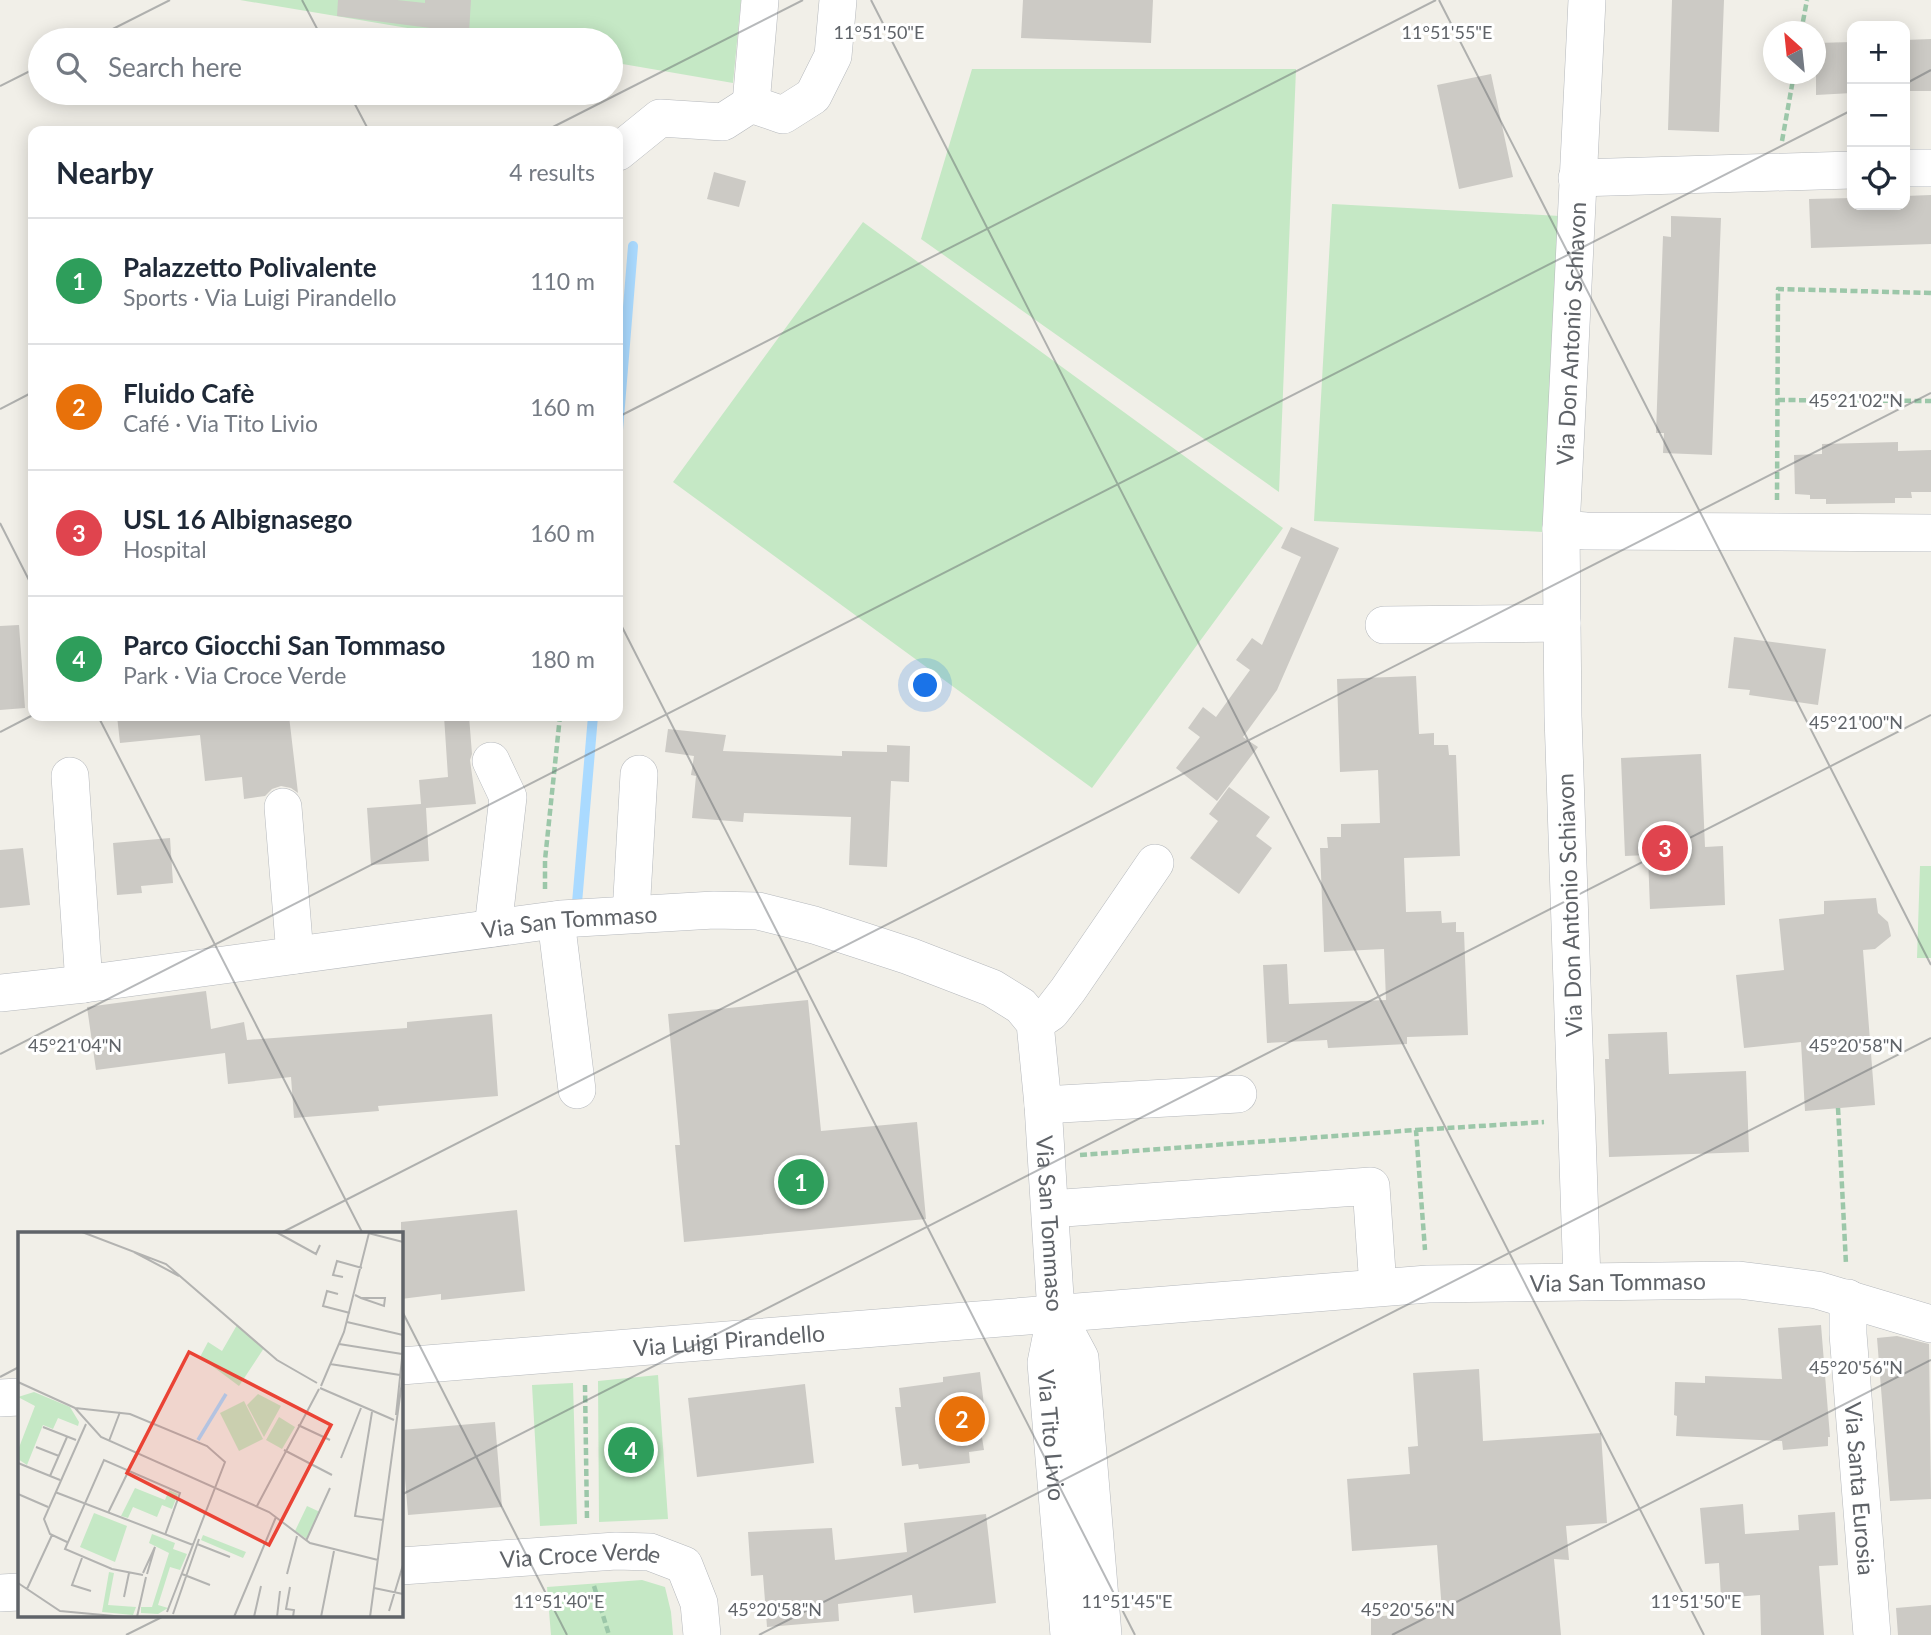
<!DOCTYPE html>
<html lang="en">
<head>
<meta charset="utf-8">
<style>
  :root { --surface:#fff; --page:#f6f6f7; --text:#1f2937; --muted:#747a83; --line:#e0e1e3; --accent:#0f766e }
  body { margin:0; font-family:Lato,sans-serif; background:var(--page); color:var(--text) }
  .controls { position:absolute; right:21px; top:21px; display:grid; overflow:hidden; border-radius:14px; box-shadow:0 4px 18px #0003 }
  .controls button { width:63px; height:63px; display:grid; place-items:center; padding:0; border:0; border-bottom:2px solid var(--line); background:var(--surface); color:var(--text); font:35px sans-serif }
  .compass { position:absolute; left:1763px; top:21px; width:63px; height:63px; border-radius:50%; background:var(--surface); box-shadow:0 4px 18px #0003; rotate:333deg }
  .you { position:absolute; left:926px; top:686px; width:24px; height:24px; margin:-18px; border:5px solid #fff; border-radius:50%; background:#1a73e8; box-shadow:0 0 0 10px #1a73e833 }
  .badge { display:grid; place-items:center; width:46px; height:46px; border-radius:50%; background:var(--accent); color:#fff; font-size:23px; font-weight:700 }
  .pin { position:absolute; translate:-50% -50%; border:4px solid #fff; box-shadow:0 2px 7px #0006 }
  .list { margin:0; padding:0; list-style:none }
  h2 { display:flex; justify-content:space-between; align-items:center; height:91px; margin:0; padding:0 28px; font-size:30px }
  h2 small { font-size:23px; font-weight:400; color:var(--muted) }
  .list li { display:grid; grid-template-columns:46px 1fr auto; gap:21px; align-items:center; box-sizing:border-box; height:126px; padding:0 28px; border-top:2px solid var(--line) }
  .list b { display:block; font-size:26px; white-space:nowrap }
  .list p { margin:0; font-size:23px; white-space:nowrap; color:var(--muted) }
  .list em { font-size:23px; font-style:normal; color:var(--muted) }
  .icon { flex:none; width:38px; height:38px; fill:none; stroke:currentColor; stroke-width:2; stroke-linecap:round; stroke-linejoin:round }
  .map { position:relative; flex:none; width:1931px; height:1635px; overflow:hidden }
  .search { position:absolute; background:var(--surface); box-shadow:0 4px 18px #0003; left:28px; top:28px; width:595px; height:77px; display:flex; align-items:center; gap:18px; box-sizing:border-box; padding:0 24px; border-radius:38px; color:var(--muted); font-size:26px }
  .panel { position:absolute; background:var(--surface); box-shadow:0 4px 18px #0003; left:28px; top:126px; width:595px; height:595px; border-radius:14px }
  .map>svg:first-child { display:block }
</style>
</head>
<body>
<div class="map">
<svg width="1931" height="1635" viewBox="0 0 1931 1635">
  <rect width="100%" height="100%" fill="#f1efe8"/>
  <path fill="#c5e8c5" d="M 240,0 L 741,0 L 733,83 L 611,62 L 611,40 L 479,40 Z
    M 972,69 L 1296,69 L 1279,492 L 921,239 Z
    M 1332,204 L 1560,216 L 1543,532 L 1314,521 Z
    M 863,222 L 1283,528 L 1092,788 L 673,482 Z
    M 1920,866 L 1931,866 L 1931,958 L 1917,958 Z
    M 658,1375 L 668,1519 L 599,1522 L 598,1381 Z
    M 573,1383 L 577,1524 L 540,1526 L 532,1385 Z
    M 642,1580 L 665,1587 L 671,1612 L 673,1635 L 551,1635 L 547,1587 Z"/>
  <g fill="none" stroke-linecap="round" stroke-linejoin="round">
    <path stroke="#aadaff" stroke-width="10" d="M 618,430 L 633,246
      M 577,903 L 593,716"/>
  </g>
  <path fill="#cccac5" d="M 338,0 L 397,0 L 425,3 L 425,0 L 471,0 L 469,33 L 337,16 Z
    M 1023,0 L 1153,0 L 1151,43 L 1021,38 Z
    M 1672,0 L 1724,0 L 1719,132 L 1668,130 Z
    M 1931,39 L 1931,91 L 1905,91 L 1905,40 Z
    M 1852,42 L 1852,93 L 1816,95 L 1816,43 Z
    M 1491,74 L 1513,177 L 1459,189 L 1437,85 Z
    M 714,172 L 746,181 L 739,207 L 707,199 Z
    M 1931,195 L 1931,244 L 1811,248 L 1809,199 L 1852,198 L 1852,205 L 1905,205 L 1905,196 Z
    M 1671,216 L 1721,218 L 1712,455 L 1663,453 L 1664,433 L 1656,433 L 1663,236 L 1671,237 Z
    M 1898,442 L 1898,451 L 1931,450 L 1931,492 L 1911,492 L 1912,498 L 1895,498 L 1895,503 L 1826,504 L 1826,499 L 1810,499 L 1810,495 L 1795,494 L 1794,455 L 1822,454 L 1822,444 Z
    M 1291,527 L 1339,548 L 1277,690 L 1243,737 L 1258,747 L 1217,801 L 1176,768 L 1200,737 L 1188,728 L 1203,707 L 1216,717 L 1250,670 L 1236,660 L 1252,638 L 1262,645 L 1301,557 L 1281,548 Z
    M 19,625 L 25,708 L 0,710 L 0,626 Z
    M 1734,637 L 1826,649 L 1818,705 L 1749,695 L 1750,690 L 1728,688 Z
    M 1416,676 L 1419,734 L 1434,733 L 1434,745 L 1448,745 L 1449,755 L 1456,755 L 1460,856 L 1404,858 L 1406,912 L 1441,911 L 1442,923 L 1456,922 L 1456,932 L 1464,932 L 1468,1035 L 1407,1037 L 1407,1044 L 1328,1048 L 1327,1040 L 1267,1043 L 1263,965 L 1287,964 L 1289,1004 L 1386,1000 L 1384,949 L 1324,952 L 1320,848 L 1328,848 L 1327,837 L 1341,837 L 1341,824 L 1380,823 L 1378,770 L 1340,772 L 1337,679 Z
    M 117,716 L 289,716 L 298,793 L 291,788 L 281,786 L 272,789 L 265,796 L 244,799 L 242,777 L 205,781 L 200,735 L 120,743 Z
    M 444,716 L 469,716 L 472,754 L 470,760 L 476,804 L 426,808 L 429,861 L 371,865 L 367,808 L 421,804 L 419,780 L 448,777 Z
    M 668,729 L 726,735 L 723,751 L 842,756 L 842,751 L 887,752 L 887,745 L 910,746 L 909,782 L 891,781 L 887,867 L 849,865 L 851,817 L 744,813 L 743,822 L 692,818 L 696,776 L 691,775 L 694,756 L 665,752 Z
    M 1701,754 L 1705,847 L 1723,846 L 1725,905 L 1650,909 L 1648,855 L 1625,856 L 1621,758 Z
    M 1229,787 L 1270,817 L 1256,836 L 1272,848 L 1239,894 L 1190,858 L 1218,821 L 1209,814 Z
    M 170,838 L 173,883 L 141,886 L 142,893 L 117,895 L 113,843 Z
    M 23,848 L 30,905 L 0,908 L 0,850 Z
    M 1876,898 L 1878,913 L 1888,922 L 1891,936 L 1875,949 L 1863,950 L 1875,1105 L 1805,1111 L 1801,1042 L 1744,1048 L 1736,975 L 1784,970 L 1779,919 L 1824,914 L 1824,901 Z
    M 206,991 L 211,1029 L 244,1022 L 247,1040 L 407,1028 L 407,1022 L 492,1014 L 498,1096 L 378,1106 L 379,1111 L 294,1118 L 291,1077 L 228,1084 L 225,1053 L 96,1070 L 87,1007 Z
    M 808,1000 L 821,1131 L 917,1122 L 926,1219 L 684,1242 L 675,1145 L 680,1145 L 668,1014 Z
    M 1667,1032 L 1669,1074 L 1746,1071 L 1749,1152 L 1609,1157 L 1605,1059 L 1609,1059 L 1608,1034 Z
    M 517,1210 L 525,1291 L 441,1300 L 441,1294 L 401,1299 L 401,1222 Z
    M 1821,1325 L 1830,1437 L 1828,1437 L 1828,1446 L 1783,1450 L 1782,1441 L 1676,1436 L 1677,1416 L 1674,1415 L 1675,1382 L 1705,1383 L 1705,1376 L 1782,1379 L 1778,1328 Z
    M 1897,1336 L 1929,1344 L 1931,1499 L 1890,1501 L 1877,1338 Z
    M 1479,1369 L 1483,1441 L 1601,1433 L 1607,1523 L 1566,1526 L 1569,1560 L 1554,1559 L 1561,1635 L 1371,1635 L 1371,1617 L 1442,1611 L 1437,1545 L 1352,1551 L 1347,1479 L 1410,1474 L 1408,1447 L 1418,1446 L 1413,1373 Z
    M 980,1372 L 987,1430 L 981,1431 L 984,1450 L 969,1452 L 970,1463 L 919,1469 L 918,1464 L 902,1466 L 895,1407 L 901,1407 L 899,1388 L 943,1382 L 943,1377 Z
    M 805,1384 L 814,1463 L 697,1477 L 688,1398 Z
    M 495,1422 L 502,1507 L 408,1515 L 401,1430 Z
    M 1743,1504 L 1745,1534 L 1799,1530 L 1798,1515 L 1835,1512 L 1838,1565 L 1819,1566 L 1824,1635 L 1761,1635 L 1760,1595 L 1721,1598 L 1719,1563 L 1705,1564 L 1700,1508 Z
    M 986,1514 L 996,1603 L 914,1613 L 912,1595 L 838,1604 L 839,1621 L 767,1627 L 763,1575 L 751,1576 L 748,1532 L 832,1528 L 835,1560 L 907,1552 L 904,1523 Z
    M 1931,1605 L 1931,1635 L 1898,1635 L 1896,1608 Z"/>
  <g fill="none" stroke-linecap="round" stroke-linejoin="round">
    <defs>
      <g id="minor">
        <path d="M 751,104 L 783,115 L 813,96 L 833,56 L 838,0"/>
        <path d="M 751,104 L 760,0"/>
        <path d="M 618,152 L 660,118 L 723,122 L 751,104"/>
        <path d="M 1905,168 L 1931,168"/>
        <path d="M 1577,178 L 1852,170"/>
        <path d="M 1561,529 L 1586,531 L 1931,533"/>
        <path d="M 1384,625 L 1562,623"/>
        <path d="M 491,761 L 508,797 L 493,928"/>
        <path d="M 70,776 L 84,984"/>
        <path d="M 283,807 L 295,955"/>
        <path d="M 631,914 L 639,774"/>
        <path d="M 556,920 L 577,1090"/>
        <path id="s1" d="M 0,993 L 84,984 L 561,919 L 714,910 L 758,911 L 814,925 L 909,956 L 992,988 L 1021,1006 L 1035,1023 L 1043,1105 L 1056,1313 L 1046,1363 L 1069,1635"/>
        <path d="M 1035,1023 L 1051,1012 L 1068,990 L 1155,863"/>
        <path d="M 1043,1105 L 1238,1094"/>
        <path d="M 1050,1209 L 1371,1186 L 1378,1287"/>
        <path id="s2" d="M 1582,1281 L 1563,716 L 1561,529 L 1587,0"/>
        <path id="s3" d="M 1848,1298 L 1848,1334 L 1872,1635"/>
        <path d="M 1056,1313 L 1080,1358 L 1103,1635"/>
        <path id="s4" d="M 401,1366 L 1428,1284 L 1739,1280 L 1817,1290 L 1931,1324"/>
        <path d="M 0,1398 L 19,1397"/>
        <path id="s5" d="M 401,1566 L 616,1551 L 650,1552 L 684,1565 L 699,1603 L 702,1635"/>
        <path d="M 0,1593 L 19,1592"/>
      </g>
    </defs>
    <use href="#minor" stroke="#b5b8bc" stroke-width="38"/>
    <path stroke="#9cc7a9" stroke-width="4.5" stroke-dasharray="7 3.5" stroke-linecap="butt" d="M 1801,32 L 1807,0
      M 1782,141 L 1794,74
      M 1778,400 L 1931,401
      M 1777,500 L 1778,289 L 1931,293
      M 545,889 L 545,860 L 560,716
      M 1838,1108 L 1846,1264
      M 1416,1130 L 1544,1122
      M 1080,1155 L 1416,1130 L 1425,1250
      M 585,1385 L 587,1520
      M 594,1586 L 609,1635"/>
    <use href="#minor" stroke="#fff" stroke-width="37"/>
  </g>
  <path fill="none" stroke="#5f6368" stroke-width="2" stroke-opacity="0.45" d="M 302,0 L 323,40M 871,0 L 1704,1635M 1439,0 L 1931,965M 91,40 L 170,0M 1905,84 L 1931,70M 0,86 L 40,66M 349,93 L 369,131M 545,131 L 803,0M 0,409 L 33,392M 618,417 L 1436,0M 0,523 L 33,588M 618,619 L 1135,1635M 98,716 L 363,1234M 0,732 L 33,715M 0,1054 L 1852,110M 279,1234 L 1931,393M 401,1309 L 567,1635M 0,1377 L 19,1367M 401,1495 L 1931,715M 126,1635 L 164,1616M 759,1635 L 1931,1038M 1392,1635 L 1931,1360"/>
  <g text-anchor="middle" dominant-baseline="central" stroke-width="6" stroke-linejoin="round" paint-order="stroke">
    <g font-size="23" fill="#5f6368" stroke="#fff">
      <text stroke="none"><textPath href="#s2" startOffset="948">Via Don Antonio Schiavon</textPath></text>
      <text transform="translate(1569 905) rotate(-92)">Via Don Antonio Schiavon</text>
      <text stroke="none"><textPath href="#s1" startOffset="574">Via San Tommaso</textPath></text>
      <text stroke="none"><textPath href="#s1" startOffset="1267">Via San Tommaso</textPath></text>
      <text stroke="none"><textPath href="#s4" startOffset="1220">Via San Tommaso</textPath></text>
      <text stroke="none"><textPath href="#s4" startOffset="329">Via Luigi Pirandello</textPath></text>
      <text stroke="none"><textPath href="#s1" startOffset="1480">Via Tito Livio</textPath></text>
      <text stroke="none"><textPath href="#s3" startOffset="191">Via Santa Eurosia</textPath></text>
      <text stroke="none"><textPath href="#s5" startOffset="180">Via Croce Verde</textPath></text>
    </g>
  </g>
  <g transform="translate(18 1232)">
    <rect width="385" height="385" fill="#f1efe8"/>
    <path d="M 219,93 L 246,116 L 221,154 L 182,125 L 190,110 L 204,119 ZM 16,160 L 52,175 L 61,190 L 60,194 L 40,186 L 35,197 L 25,193 L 9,233 L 0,227 L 0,218 L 17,174 L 0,165 ZM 240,162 L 263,174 L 246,205 L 229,173 ZM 226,169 L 245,207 L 221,219 L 202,181 ZM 261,185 L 277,195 L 264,217 L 248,208 ZM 117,256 L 147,268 L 151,258 L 160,262 L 154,277 L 144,273 L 139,285 L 115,275 L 110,286 L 103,284 ZM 289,274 L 302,280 L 289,307 L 277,299 ZM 76,281 L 109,294 L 97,330 L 62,315 ZM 134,302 L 157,311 L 155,317 L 169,322 L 162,338 L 152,335 L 140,373 L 150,376 L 140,382 L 123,381 L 123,375 L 134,375 L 151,321 L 131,311 ZM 185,303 L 228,320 L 225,326 L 183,308 ZM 91,340 L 96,341 L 90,373 L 118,375 L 115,383 L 84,380 Z" fill="#c5e8c5"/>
    <path fill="none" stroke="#aadaff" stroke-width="3.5" d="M 180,208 L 208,162"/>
    <path fill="none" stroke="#b3b3b1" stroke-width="2" d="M 64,0 L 148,32 L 259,128 L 299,151M 258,0 L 298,22 L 302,13M 350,1 L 385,10M 116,20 L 161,44M 325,45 L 315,43 L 319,29 L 344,36M 320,62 L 309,59 L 305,74 L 332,81M 337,63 L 343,66 L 366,74 L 367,66 L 343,66M 329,90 L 385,103M 321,112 L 384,122M 312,132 L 382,143M 0,150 L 57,176 L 112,182 L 189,214 L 207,230 L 149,380M 303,154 L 326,100 L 351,1M 302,156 L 376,188M 57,176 L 83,205 L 251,280 L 292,311 L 360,328M 354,180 L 337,284 L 365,288M 378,183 L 385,117M 280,193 L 312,208M 25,195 L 58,208M 91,209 L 102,180M 18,215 L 41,224M 266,218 L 314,243M 323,226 L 343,176M 0,231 L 42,248M 32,244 L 49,205M 37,260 L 175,313M 0,262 L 30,275M 239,274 L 301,157M 90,281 L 111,238M 288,309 L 312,256M 49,310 L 32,302 L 26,287 L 68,192M 179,312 L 212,325M 64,326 L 54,353 L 73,359M 125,341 L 137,315 L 129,342M 164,342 L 192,353M 269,342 L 279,304M 125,343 L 94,337 L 47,317 L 86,228 L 162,261 L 147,303M 0,351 L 42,379 L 107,385M 272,355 L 268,377 L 276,378 L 275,385M 356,356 L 385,362M 9,357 L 34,303M 106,365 L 111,341M 371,379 L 385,333M 155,382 L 181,307M 119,385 L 128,345M 216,385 L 258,285M 236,385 L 243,354M 259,385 L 262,359M 303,385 L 316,319M 352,385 L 385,142"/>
    <path fill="#ea4335" fill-opacity="0.15" stroke="#ea4335" stroke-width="3.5" d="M 171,120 L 313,193 L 251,313 L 109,241 Z"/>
    <rect width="385" height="385" fill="none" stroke="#5f6368" stroke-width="3.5"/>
  </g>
  <g font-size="18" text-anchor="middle" fill="#5f6368" stroke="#fff" stroke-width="6" stroke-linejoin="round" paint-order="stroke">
    <text x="879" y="39">11°51'50"E</text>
    <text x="1447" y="39">11°51'55"E</text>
    <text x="1856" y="407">45°21'02"N</text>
    <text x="1856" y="729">45°21'00"N</text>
    <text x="1856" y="1052">45°20'58"N</text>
    <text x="75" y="1052">45°21'04"N</text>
    <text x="1856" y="1374">45°20'56"N</text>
    <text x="559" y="1608">11°51'40"E</text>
    <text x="1127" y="1608">11°51'45"E</text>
    <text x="1696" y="1608">11°51'50"E</text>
    <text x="775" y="1616">45°20'58"N</text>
    <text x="1408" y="1616">45°20'56"N</text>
  </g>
</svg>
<div class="controls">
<button>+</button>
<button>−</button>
<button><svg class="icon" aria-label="locate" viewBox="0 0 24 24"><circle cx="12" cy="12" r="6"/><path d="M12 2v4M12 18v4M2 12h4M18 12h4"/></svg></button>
</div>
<svg class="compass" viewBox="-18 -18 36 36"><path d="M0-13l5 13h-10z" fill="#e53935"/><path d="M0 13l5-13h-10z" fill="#747a83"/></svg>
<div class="you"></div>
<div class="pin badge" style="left:801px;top:1182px;background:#2e9e5b">1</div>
<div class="pin badge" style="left:962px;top:1419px;background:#e8710a">2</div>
<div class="pin badge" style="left:1665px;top:848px;background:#e0444e">3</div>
<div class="pin badge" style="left:631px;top:1450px;background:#2e9e5b">4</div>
<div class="search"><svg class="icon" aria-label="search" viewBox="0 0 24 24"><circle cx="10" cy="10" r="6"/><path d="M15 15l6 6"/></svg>Search here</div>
<section class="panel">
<h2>Nearby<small>4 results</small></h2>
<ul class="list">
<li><span class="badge" style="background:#2e9e5b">1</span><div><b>Palazzetto Polivalente</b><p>Sports · Via Luigi Pirandello</p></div><em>110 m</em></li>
<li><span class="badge" style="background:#e8710a">2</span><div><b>Fluido Cafè</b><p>Café · Via Tito Livio</p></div><em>160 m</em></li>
<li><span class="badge" style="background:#e0444e">3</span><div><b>USL 16 Albignasego</b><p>Hospital</p></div><em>160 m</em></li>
<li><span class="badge" style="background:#2e9e5b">4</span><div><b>Parco Giocchi San Tommaso</b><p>Park · Via Croce Verde</p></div><em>180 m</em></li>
</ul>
</section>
</div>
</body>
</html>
